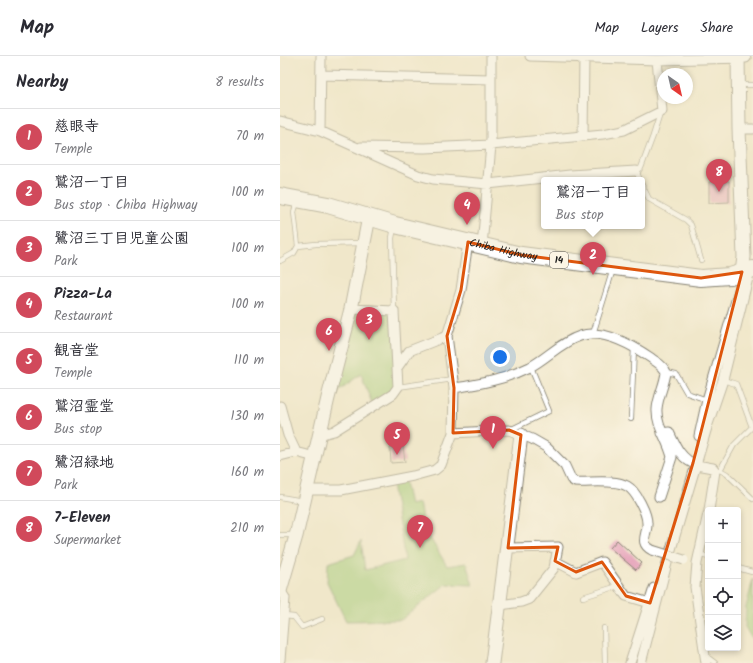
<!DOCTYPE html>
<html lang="en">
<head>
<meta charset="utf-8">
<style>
  :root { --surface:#fff; --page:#f2f2f3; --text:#2b2b33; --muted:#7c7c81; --line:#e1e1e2; --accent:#d1495b }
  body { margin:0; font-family:Kalam,"Klee One",sans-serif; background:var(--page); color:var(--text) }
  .controls { position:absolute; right:12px; bottom:12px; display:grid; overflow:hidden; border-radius:4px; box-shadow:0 2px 6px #0003 }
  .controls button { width:36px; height:36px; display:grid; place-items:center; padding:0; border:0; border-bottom:1px solid var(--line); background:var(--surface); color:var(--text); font:20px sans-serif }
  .compass { position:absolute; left:377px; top:12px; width:36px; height:36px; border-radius:50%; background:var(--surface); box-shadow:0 2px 6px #0003; rotate:146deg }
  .you { position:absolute; left:220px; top:301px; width:14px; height:14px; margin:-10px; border:3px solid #fff; border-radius:50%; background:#1a73e8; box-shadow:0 0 0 6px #1a73e833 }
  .badge { display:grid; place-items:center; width:26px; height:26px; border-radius:50%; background:var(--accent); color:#fff; font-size:13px; font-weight:700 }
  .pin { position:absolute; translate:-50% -33px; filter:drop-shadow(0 1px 2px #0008) }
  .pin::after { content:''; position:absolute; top:21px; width:14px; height:12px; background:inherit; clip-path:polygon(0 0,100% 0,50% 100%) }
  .popup { position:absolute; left:261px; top:121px; width:104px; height:52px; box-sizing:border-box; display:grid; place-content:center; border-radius:4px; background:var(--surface); filter:drop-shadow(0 1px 3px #0005); font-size:13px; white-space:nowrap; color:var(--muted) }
  .popup b { font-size:15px; color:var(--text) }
  .popup::after { content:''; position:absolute; left:50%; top:100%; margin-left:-8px; border:8px solid transparent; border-top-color:var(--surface) }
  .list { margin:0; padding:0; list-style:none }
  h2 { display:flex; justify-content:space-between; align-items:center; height:52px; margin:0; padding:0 16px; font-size:17px }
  h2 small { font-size:13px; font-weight:400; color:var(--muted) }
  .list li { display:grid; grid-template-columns:26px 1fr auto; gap:12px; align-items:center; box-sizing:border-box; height:56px; padding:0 16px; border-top:1px solid var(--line) }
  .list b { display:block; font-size:15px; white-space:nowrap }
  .list p { margin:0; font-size:13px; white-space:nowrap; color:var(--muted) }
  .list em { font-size:13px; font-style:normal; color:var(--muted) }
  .icon { flex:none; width:22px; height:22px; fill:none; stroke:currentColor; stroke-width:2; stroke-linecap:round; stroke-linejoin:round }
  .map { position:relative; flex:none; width:473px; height:607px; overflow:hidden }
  header { display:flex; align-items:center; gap:24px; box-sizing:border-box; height:56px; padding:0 20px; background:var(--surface); border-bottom:1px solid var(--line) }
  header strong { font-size:19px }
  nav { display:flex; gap:22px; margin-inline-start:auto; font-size:14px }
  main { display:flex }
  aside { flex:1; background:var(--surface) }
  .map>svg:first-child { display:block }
</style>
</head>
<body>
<header>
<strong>Map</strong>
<nav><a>Map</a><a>Layers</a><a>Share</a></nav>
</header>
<main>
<aside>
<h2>Nearby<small>8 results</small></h2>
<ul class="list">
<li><span class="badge">1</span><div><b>慈眼寺</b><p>Temple</p></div><em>70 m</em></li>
<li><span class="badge">2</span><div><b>鷲沼一丁目</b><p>Bus stop · Chiba Highway</p></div><em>100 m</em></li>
<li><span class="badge">3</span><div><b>鷺沼三丁目児童公園</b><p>Park</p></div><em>100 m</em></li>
<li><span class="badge">4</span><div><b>Pizza-La</b><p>Restaurant</p></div><em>100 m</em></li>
<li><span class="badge">5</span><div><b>観音堂</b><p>Temple</p></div><em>110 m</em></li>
<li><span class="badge">6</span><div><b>鷲沼霊堂</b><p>Bus stop</p></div><em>130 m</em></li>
<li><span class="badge">7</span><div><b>鷺沼緑地</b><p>Park</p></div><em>160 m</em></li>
<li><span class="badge">8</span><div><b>7-Eleven</b><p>Supermarket</p></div><em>210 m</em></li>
</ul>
</aside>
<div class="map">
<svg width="473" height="607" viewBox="0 0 473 607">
  <rect width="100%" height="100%" fill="#fcf5e5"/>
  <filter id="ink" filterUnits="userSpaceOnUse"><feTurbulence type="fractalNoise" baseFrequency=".025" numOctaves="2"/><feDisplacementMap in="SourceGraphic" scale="8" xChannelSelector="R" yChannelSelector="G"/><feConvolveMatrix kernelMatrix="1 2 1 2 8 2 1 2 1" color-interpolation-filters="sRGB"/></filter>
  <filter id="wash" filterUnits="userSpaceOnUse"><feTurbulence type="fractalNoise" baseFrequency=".012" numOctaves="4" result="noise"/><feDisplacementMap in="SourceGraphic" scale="16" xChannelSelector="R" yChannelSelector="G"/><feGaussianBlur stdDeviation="0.9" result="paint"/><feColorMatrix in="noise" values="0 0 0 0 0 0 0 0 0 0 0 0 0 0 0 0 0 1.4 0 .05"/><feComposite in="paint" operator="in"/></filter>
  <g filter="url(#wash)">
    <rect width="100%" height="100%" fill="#f0e7ca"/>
    <path fill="#9ec976" stroke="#5d7249" d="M 71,253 L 114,255 L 118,331 L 93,350 L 81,318 L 48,342 Z
      M 125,426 L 130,449 L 139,447 L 144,472 L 167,510 L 186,507 L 193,529 L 166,528 L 121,564 L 66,565 L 47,526 L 48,507 L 74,499 L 81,485 L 85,514 L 125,504 L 112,428 Z
      M 473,523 L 473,585 L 465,571 L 466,551 Z"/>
    <g id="blocks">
      <path fill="#e6a4bb" d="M 449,125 L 449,146 L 429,147 L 429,126 Z
        M 123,390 L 125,406 L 111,407 L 110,392 Z
        M 337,484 L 362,507 L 356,514 L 330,492 Z"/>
    </g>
  </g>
  <g filter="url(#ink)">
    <use href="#blocks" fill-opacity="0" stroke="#868273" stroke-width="1"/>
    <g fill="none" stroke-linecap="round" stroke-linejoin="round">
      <defs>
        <path id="lane" d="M 466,29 L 473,29
          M 360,124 L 356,115 L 361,112 L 373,80 L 380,58
          M 362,129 L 369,143 L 406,164 L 411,169 L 421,204
          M 17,146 L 14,156 L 18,190
          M 0,205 L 14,197 L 18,190 L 36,188 L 82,187
          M 114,255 L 112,182 L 114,171
          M 313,278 L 333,213
          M 386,316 L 396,318 L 407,337 L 427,344
          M 443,324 L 456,328 L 472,371
          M 118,331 L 173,323
          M 351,363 L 354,291
          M 230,374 L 269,355 L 251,311
          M 440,414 L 447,418 L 473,443
          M 435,415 L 440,414 L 454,389 L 473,370
          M 0,441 L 23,445
          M 0,479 L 14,479
          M 419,498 L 428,501
          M 458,512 L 472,516
          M 303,541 L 338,530
          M 4,560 L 14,561 L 22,571 L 42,563
          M 324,572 L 325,607
          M 427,601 L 435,607"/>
        <path id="street" d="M 250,0 L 377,4 L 466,2
          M 41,19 L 211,23
          M 0,65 L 40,75 L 138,119 L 153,123 L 208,128 L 290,119 L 356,115
          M 459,73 L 473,73
          M 40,75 L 41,0
          M 303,80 L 304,1
          M 81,91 L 145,92 L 211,89 L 323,78 L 344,74 L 382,55 L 377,4
          M 202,190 L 211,89 L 211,0
          M 117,312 L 129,295 L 167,280 L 181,234 L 188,186
          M 174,332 C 201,328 226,323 250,311 C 267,302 281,286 300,280 C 323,272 352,289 371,302 C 376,306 383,309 386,316 C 385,328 378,340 377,353 C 376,370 388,384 392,401 L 379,441
          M 0,350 L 8,379 L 16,396
          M 173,377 L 229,374 L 252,383 L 266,391 L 285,410 L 291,423 L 295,426 C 309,427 335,423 347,430 C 356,435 367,457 367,467 C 368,478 358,487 372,494
          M 382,377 L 389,376 C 395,389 401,404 417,409 C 422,410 427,411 433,412 L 435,415 L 429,454
          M 39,379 L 54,375 L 113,338 L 118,331 L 114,255 L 71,253
          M 419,380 L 427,344 L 460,231 L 462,216
          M 0,400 L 16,396 L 35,401
          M 27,434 L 61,434 L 133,420 L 155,414 L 161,409 L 173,377 L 174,332 L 167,280
          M 275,505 L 296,516 L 322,506 L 346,540 L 370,547
          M 220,549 L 241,546 L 249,543 L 274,512 L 278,491 L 228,492
          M 0,604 L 5,542 L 0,534
          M 350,607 L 374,532
          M 361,607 L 387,507 L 428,368 L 443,324 L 470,214
          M 426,607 L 415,531 L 417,507 L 428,458"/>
        <path id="secondary" d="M 458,0 L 459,73 L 464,201 L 462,216
          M 0,535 L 16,480 L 48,342 L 71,253 L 89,161
          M 212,607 L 241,379"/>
        <g id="highway">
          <path id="s1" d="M 0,140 L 48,149 L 115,169 L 241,199 L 421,222 L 450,220 L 473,213"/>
        </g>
      </defs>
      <use href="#lane" stroke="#868273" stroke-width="6"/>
      <use href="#street" stroke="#868273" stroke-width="11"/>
      <use href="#secondary" stroke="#868273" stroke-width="15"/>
      <use href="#highway" stroke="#868273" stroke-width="18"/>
      <use href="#lane" stroke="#fff" stroke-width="4.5"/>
      <use href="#street" stroke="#fff" stroke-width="9"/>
      <use href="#secondary" stroke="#fff" stroke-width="13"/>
      <use href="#highway" stroke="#fff" stroke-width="16"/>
      <defs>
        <path id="street-bridge" d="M 372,494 L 404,504"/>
      </defs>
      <use href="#street-bridge" stroke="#868273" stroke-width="11" stroke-linecap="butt"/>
      <use href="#street-bridge" stroke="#fff" stroke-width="9"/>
    </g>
  </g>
  <path d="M0 0H473V607H0ZM 188,186 L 241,199 L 421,222 L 462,216 L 413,407 L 370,547 L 346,540 L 322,506 L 296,516 L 275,505 L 278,491 L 228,492 L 241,379 L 229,374 L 173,377 L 174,332 L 167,280 L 181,234 Z" fill="#f0e7ca" fill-opacity=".55" fill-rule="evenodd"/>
  <path fill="none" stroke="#de560d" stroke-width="3" stroke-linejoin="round" d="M 188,186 L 241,199 L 421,222 L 462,216 L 413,407 L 370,547 L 346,540 L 322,506 L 296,516 L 275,505 L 278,491 L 228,492 L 241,379 L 229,374 L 173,377 L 174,332 L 167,280 L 181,234 Z"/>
  <g text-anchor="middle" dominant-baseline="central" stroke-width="3.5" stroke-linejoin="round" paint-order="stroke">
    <rect fill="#fcf5e5" stroke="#5f5d58" stroke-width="1" x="270" y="196" width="18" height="16" rx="3"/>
    <g font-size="10" font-weight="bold" fill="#1c1c1c">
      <text x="279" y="204">14</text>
    </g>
    <g font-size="11" fill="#1c1c1c" stroke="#fcf5e5">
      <text stroke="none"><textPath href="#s1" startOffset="230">Chiba Highway</textPath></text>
    </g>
  </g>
</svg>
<div class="controls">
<button>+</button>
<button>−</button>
<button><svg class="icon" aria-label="locate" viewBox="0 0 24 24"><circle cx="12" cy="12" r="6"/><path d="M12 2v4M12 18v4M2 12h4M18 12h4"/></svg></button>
<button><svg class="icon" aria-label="layers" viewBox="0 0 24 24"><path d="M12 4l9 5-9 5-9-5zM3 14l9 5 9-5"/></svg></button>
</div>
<svg class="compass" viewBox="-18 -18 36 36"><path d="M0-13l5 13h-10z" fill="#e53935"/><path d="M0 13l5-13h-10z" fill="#7c7c81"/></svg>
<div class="you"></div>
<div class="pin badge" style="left:213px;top:393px">1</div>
<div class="pin badge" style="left:313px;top:219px">2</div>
<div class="popup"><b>鷲沼一丁目</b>Bus stop</div>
<div class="pin badge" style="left:89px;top:284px">3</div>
<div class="pin badge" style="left:187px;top:169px">4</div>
<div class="pin badge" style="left:117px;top:399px">5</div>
<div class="pin badge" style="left:49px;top:295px">6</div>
<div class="pin badge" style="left:140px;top:492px">7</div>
<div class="pin badge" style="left:439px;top:136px">8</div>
</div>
</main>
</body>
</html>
